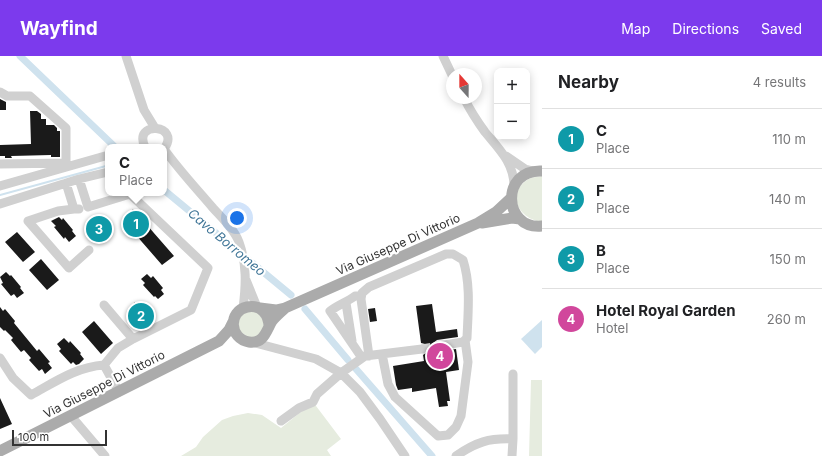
<!DOCTYPE html>
<html lang="en">
<head>
<meta charset="utf-8">
<style>
  :root { --surface:#fff; --page:#f2f2f2; --text:#202124; --muted:#757577; --line:#e0e0e0; --accent:#7c3aed }
  body { margin:0; font-family:Inter,sans-serif; background:var(--page); color:var(--text) }
  .controls { position:absolute; right:12px; top:12px; display:grid; overflow:hidden; border-radius:8px; box-shadow:0 2px 10px #0003 }
  .controls button { width:36px; height:36px; display:grid; place-items:center; padding:0; border:0; border-bottom:1px solid var(--line); background:var(--surface); color:var(--text); font:20px sans-serif }
  .compass { position:absolute; left:446px; top:12px; width:36px; height:36px; border-radius:50%; background:var(--surface); box-shadow:0 2px 10px #0003; rotate:339deg }
  .scale { position:absolute; left:12px; bottom:10px; width:95px; box-sizing:border-box; padding-left:4px; border:2px solid #333; border-top:0; font-size:11px; line-height:14px; white-space:nowrap; color:#333; -webkit-text-stroke:3px #fff; paint-order:stroke }
  .you { position:absolute; left:237px; top:162px; width:14px; height:14px; margin:-10px; border:3px solid #fff; border-radius:50%; background:#1a73e8; box-shadow:0 0 0 6px #1a73e833 }
  .badge { display:grid; place-items:center; width:26px; height:26px; border-radius:50%; background:var(--accent); color:#fff; font-size:13px; font-weight:700 }
  .pin { position:absolute; translate:-50% -50%; border:2px solid #fff; box-shadow:0 1px 4px #0006 }
  .popup { position:absolute; left:105px; top:88px; width:62px; height:52px; box-sizing:border-box; display:grid; place-content:center; border-radius:8px; background:var(--surface); filter:drop-shadow(0 1px 3px #0005); font-size:13px; white-space:nowrap; color:var(--muted) }
  .popup b { font-size:15px; color:var(--text) }
  .popup::after { content:''; position:absolute; left:50%; top:100%; margin-left:-8px; border:8px solid transparent; border-top-color:var(--surface) }
  .list { margin:0; padding:0; list-style:none }
  h2 { display:flex; justify-content:space-between; align-items:center; height:52px; margin:0; padding:0 16px; font-size:17px }
  h2 small { font-size:13px; font-weight:400; color:var(--muted) }
  .list li { display:grid; grid-template-columns:26px 1fr auto; gap:12px; align-items:center; box-sizing:border-box; height:60px; padding:0 16px; border-top:1px solid var(--line) }
  .list b { display:block; font-size:15px; white-space:nowrap }
  .list p { margin:0; font-size:13px; white-space:nowrap; color:var(--muted) }
  .list em { font-size:13px; font-style:normal; color:var(--muted) }
  .map { position:relative; flex:none; width:542px; height:400px; overflow:hidden }
  header { display:flex; align-items:center; gap:24px; box-sizing:border-box; height:56px; padding:0 20px; background:var(--accent); color:#fff }
  header strong { font-size:19px }
  nav { display:flex; gap:22px; margin-inline-start:auto; font-size:14px }
  main { display:flex }
  aside { flex:1; background:var(--surface) }
  .map>svg:first-child { display:block }
</style>
</head>
<body>
<header>
<strong>Wayfind</strong>
<nav><a>Map</a><a>Directions</a><a>Saved</a></nav>
</header>
<main>
<div class="map">
<svg width="542" height="400" viewBox="0 0 542 400">
  <rect width="100%" height="100%" fill="#fff"/>
  <path fill="#e6ecdf" d="M 542,120 L 542,166 C 519,163 506,139 527,124 C 531,121 537,121 542,120 Z
    M 244,256 L 258,256 L 265,268 L 258,280 L 250,282 L 239,275 L 238,262 Z
    M 531,324 L 542,324 L 542,400 L 529,400 Z
    M 313,346 L 341,383 L 327,394 L 331,400 L 181,400 L 196,391 L 203,381 L 222,364 L 233,360 L 248,357 L 262,359 L 281,372 Z"/>
  <path fill="#cfe2ee" d="M 542,264 L 542,291 L 535,298 L 521,283 Z"/>
  <g fill="none" stroke-linecap="round" stroke-linejoin="round">
    <path stroke="#cfe2ee" stroke-width="2" d="M 0,139 L 106,110"/>
    <path stroke="#cfe2ee" stroke-width="7" d="M 20,0 L 115,91
      M 164,134 L 291,239
      M 305,253 L 348,304
      M 356,313 L 432,400"/>
  </g>
  <path fill="#1a1a1a" d="M 0,43 L 6,46 L 6,54 L 0,54 Z
    M 30,55 L 37,55 L 41,58 L 41,63 L 46,63 L 46,69 L 54,69 L 57,72 L 57,75 L 60,75 L 60,101 L 51,101 L 51,99 L 11,100 L 12,102 L 5,102 L 5,100 L 0,100 L 0,89 L 31,88 Z
    M 133,153 L 174,200 L 162,209 L 122,163 Z
    M 59,161 L 62,164 L 63,162 L 73,174 L 72,175 L 76,180 L 69,186 L 65,181 L 64,183 L 54,171 L 56,170 L 51,165 Z
    M 93,161 L 96,165 L 99,162 L 109,174 L 108,175 L 111,180 L 104,186 L 101,183 L 99,184 L 88,172 L 90,169 L 87,166 Z
    M 17,176 L 35,196 L 23,206 L 5,186 Z
    M 41,203 L 59,224 L 47,234 L 29,214 Z
    M 6,216 L 10,220 L 11,219 L 21,231 L 20,232 L 24,237 L 17,242 L 14,238 L 11,240 L 1,228 L 3,227 L 0,221 Z
    M 147,218 L 151,222 L 153,220 L 163,232 L 161,234 L 164,238 L 158,243 L 155,240 L 154,241 L 143,229 L 145,227 L 141,223 Z
    M 135,246 L 139,251 L 141,249 L 152,261 L 150,262 L 153,266 L 142,271 L 131,259 L 133,257 L 129,252 Z
    M 432,248 L 436,276 L 457,273 L 458,281 L 437,284 L 432,288 L 433,293 L 436,296 L 456,293 L 459,314 L 446,316 L 450,345 L 447,345 L 448,350 L 439,351 L 436,332 L 412,336 L 412,332 L 398,334 L 396,329 L 393,310 L 424,305 L 423,299 L 427,296 L 428,292 L 425,288 L 421,287 L 416,250 Z
    M 0,251 L 3,255 L 5,253 L 15,265 L 14,267 L 37,295 L 39,293 L 50,306 L 48,307 L 52,312 L 45,318 L 42,313 L 39,315 L 29,304 L 31,302 L 24,294 L 21,296 L 11,284 L 13,282 L 5,274 L 4,275 L 0,271 Z
    M 375,252 L 377,265 L 370,266 L 368,253 Z
    M 94,265 L 113,287 L 101,298 L 82,276 Z
    M 64,282 L 69,287 L 70,285 L 81,297 L 80,298 L 84,303 L 79,308 L 76,309 L 73,306 L 71,308 L 59,295 L 61,293 L 57,288 Z
    M 0,342 L 12,368 L 0,373 Z"/>
  <g fill="none" stroke-linecap="round" stroke-linejoin="round">
    <path stroke="#d6d6d6" stroke-width="9" stroke-dasharray="9 4.5" stroke-linecap="butt" d="M 422,293 L 438,290"/>
    <path stroke="#d0d0d0" stroke-width="9" d="M 126,0 L 144,54 L 155,72
      M 443,0 L 452,19
      M 0,36 L 7,40 L 30,40 L 66,72 L 66,107 L 0,108
      M 464,42 C 470,54 477,65 485,76 C 499,93 514,107 514,130
      M 145,91 C 132,64 182,68 164,93
      M 164,93 C 179,114 196,132 213,152 C 222,162 234,173 239,186 C 247,208 246,229 243,252
      M 506,100 L 525,113 L 533,115
      M 79,123 L 88,151 L 130,138 L 208,212 L 191,254 L 133,283
      M 66,127 L 74,153 L 79,153
      M 0,130 L 105,100
      M 0,148 L 79,123 L 108,116
      M 74,153 L 58,155 L 28,165 L 69,212 L 89,194
      M 246,224 L 257,251
      M 361,240 L 355,240 C 347,246 338,249 330,255 L 362,302
      M 346,247 L 352,285
      M 104,249 L 133,283 L 118,292 L 104,309
      M 252,286 L 316,303 L 341,317 L 360,336 L 380,363 L 405,400
      M 382,298 L 388,328 L 395,341 L 438,380 L 448,379 L 456,371 L 461,360 L 468,306 L 465,284
      M 369,300 L 361,243 L 362,237 L 369,231 L 446,198 L 453,198 L 463,204 C 471,229 468,256 467,282 L 463,286 L 438,290
      M 0,302 L 13,322 L 31,339 C 55,326 76,311 104,309 L 119,336
      M 71,360 L 105,400
      M 281,365 L 299,352 L 313,346 L 317,338 L 341,317 L 365,300 L 422,293
      M 513,383 L 513,318
      M 456,400 C 476,386 489,382 513,383 L 512,400"/>
    <path stroke="#ababab" stroke-width="11" d="M 542,115 C 500,113 503,174 542,170
      M 482,167 L 512,162 L 520,163
      M 260,252 L 276,254 L 285,252 L 478,167 L 496,156 L 511,142
      M 269,271 C 269,259 261,248 247,251 C 228,255 229,283 249,286 C 264,288 266,275 272,265 C 276,260 281,256 285,252
      M 0,395 L 219,285 L 229,274 L 233,266"/>
  </g>
  <g text-anchor="middle" dominant-baseline="central" stroke-width="4" stroke-linejoin="round" paint-order="stroke">
    <g font-size="12" fill="#333" stroke="#fff">
      <text transform="translate(398 188) rotate(-24)">Via Giuseppe Di Vittorio</text>
      <text transform="translate(104 328) rotate(-27)">Via Giuseppe Di Vittorio</text>
    </g>
    <g font-size="13" font-style="italic" fill="#3f7597" stroke="#fff">
      <text transform="translate(227 186) rotate(40)">Cavo Borromeo</text>
    </g>
  </g>
</svg>
<div class="controls">
<button>+</button>
<button>−</button>
</div>
<svg class="compass" viewBox="-18 -18 36 36"><path d="M0-13l5 13h-10z" fill="#e53935"/><path d="M0 13l5-13h-10z" fill="#757577"/></svg>
<div class="scale">100 m</div>
<div class="you"></div>
<div class="pin badge" style="left:136px;top:168px;background:#0f9aa8">1</div>
<div class="popup"><b>C</b>Place</div>
<div class="pin badge" style="left:141px;top:260px;background:#0f9aa8">2</div>
<div class="pin badge" style="left:99px;top:173px;background:#0f9aa8">3</div>
<div class="pin badge" style="left:440px;top:300px;background:#d1479c">4</div>
</div>
<aside>
<h2>Nearby<small>4 results</small></h2>
<ul class="list">
<li><span class="badge" style="background:#0f9aa8">1</span><div><b>C</b><p>Place</p></div><em>110 m</em></li>
<li><span class="badge" style="background:#0f9aa8">2</span><div><b>F</b><p>Place</p></div><em>140 m</em></li>
<li><span class="badge" style="background:#0f9aa8">3</span><div><b>B</b><p>Place</p></div><em>150 m</em></li>
<li><span class="badge" style="background:#d1479c">4</span><div><b>Hotel Royal Garden</b><p>Hotel</p></div><em>260 m</em></li>
</ul>
</aside>
</main>
</body>
</html>
